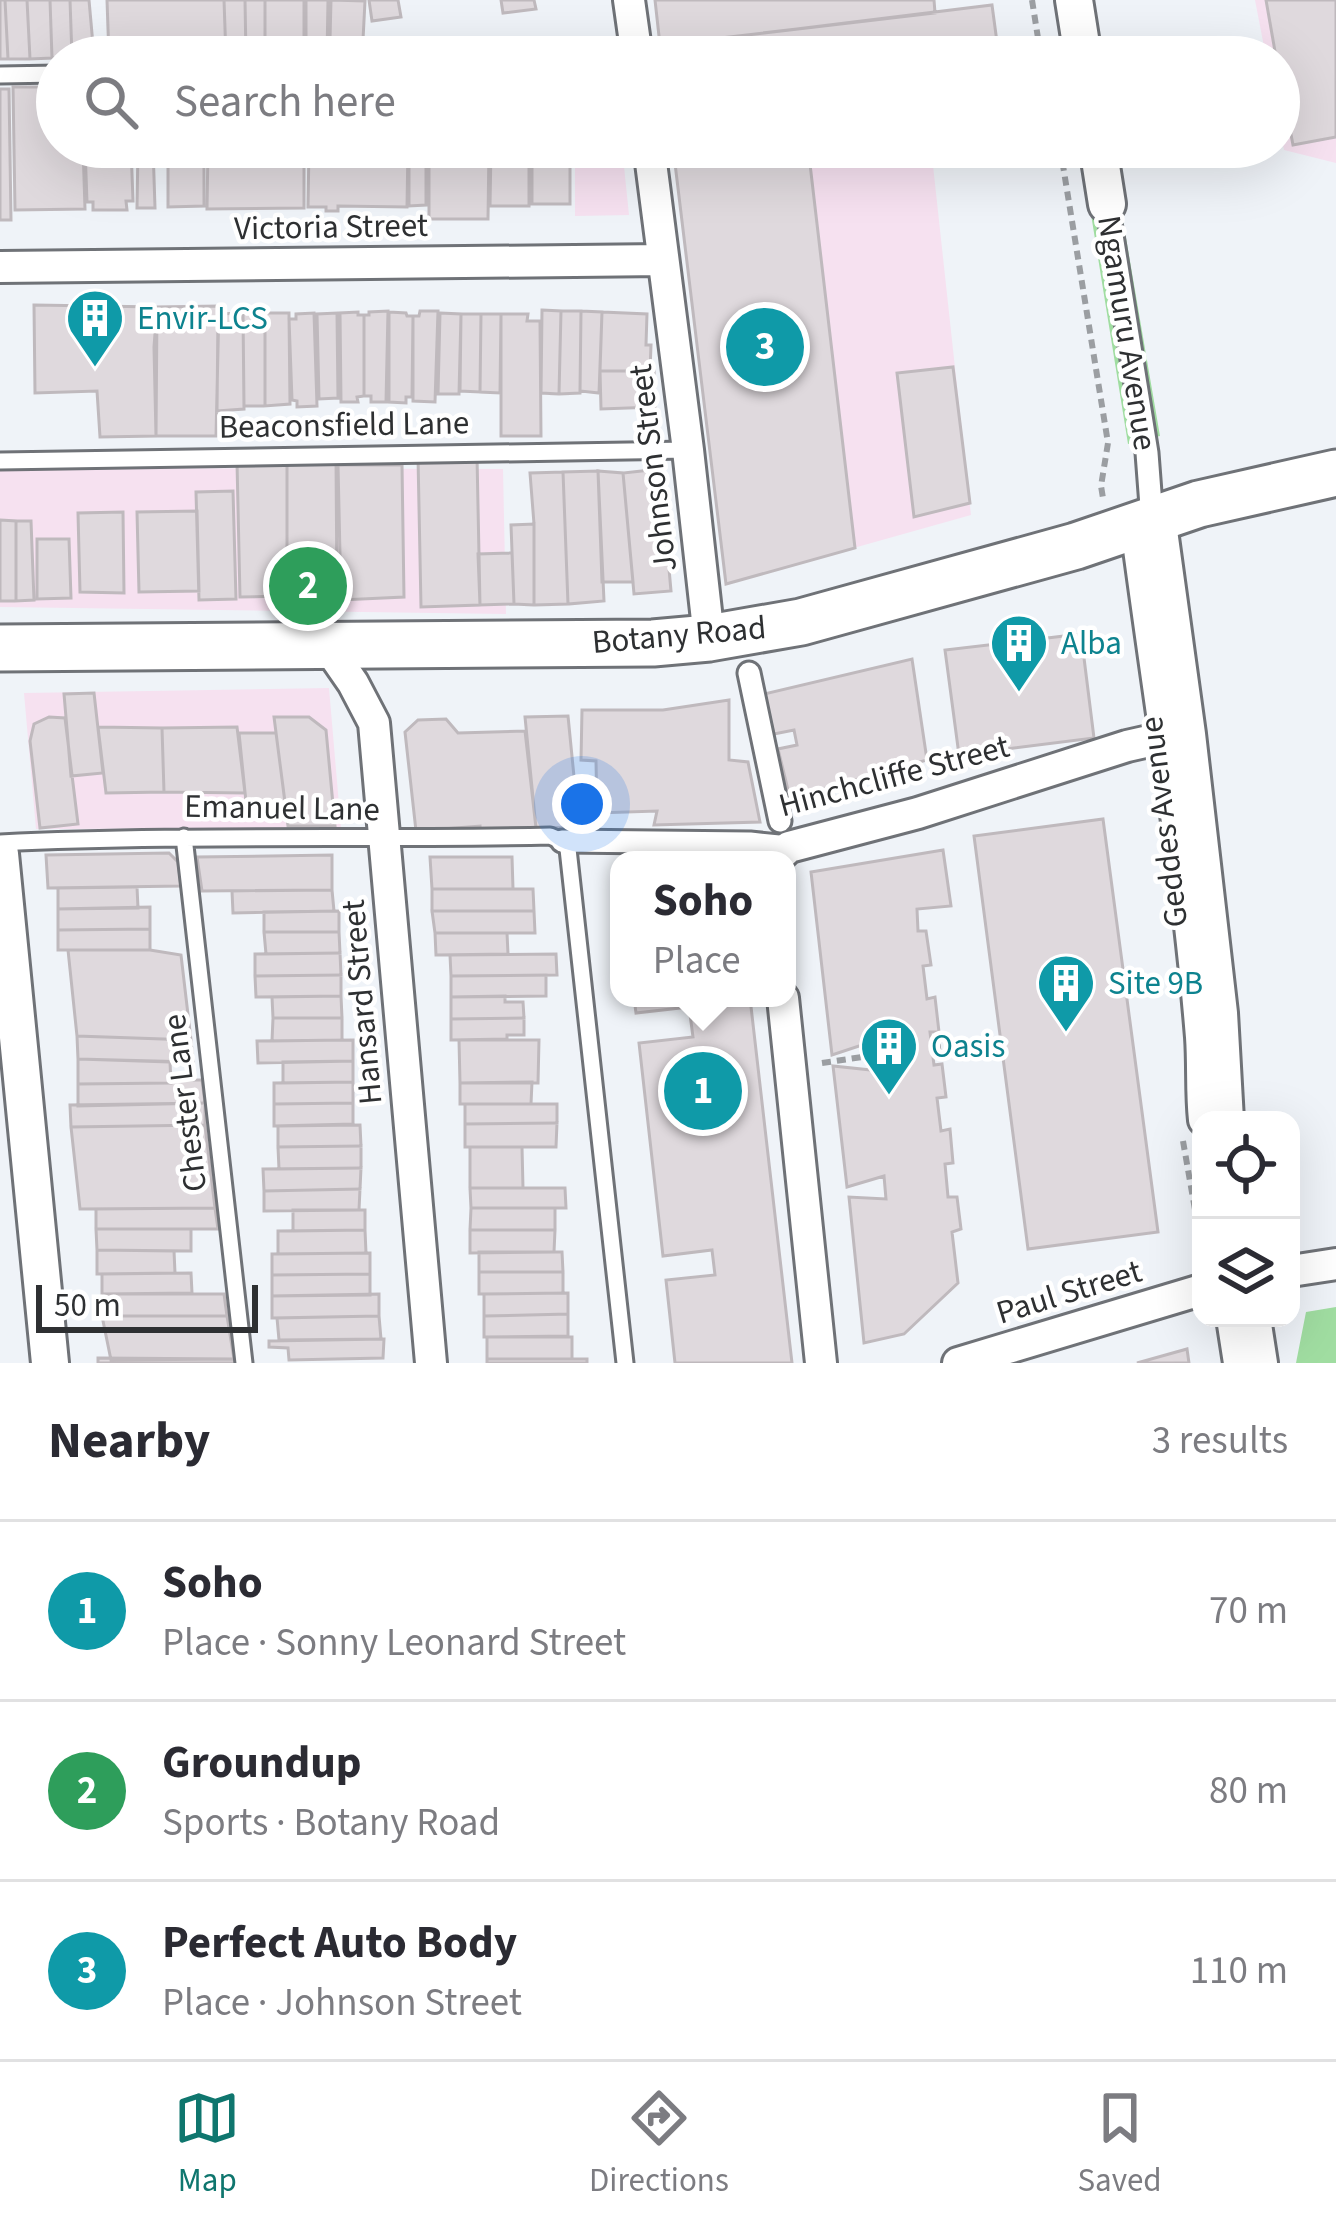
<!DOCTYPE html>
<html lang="en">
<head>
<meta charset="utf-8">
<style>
  :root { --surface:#fff; --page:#f7f7f7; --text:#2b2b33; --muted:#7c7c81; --line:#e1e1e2; --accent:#0f766e }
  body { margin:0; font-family:"Source Sans 3",sans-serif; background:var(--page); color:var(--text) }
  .controls { position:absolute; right:36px; bottom:36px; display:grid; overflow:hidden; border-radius:24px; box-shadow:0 12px 48px #0002 }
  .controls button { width:108px; height:108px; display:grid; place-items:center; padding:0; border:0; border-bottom:3px solid var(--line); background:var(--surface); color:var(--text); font:60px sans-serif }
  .scale { position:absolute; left:36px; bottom:30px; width:222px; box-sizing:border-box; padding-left:12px; border:6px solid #2e3032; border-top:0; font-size:33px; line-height:42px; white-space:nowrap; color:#2e3032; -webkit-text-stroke:9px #fff; paint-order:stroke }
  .you { position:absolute; left:582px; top:804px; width:42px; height:42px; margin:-30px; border:9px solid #fff; border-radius:50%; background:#1a73e8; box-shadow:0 0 0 18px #1a73e833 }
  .badge { display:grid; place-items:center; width:78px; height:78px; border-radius:50%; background:var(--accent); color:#fff; font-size:39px; font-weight:700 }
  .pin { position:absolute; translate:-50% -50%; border:6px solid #fff; box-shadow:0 3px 12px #0006 }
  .popup { position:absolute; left:610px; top:851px; width:186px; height:156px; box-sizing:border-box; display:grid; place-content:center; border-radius:24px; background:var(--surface); filter:drop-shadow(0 3px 9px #0005); font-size:39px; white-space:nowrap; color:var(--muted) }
  .popup b { font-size:45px; color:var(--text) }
  .popup::after { content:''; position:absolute; left:50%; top:100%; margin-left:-24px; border:24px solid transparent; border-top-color:var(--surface) }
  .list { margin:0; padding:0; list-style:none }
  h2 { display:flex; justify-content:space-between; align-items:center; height:156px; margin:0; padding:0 48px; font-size:51px }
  h2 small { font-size:39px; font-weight:400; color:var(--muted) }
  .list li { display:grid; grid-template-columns:78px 1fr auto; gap:36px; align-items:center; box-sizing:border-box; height:180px; padding:0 48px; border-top:3px solid var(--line) }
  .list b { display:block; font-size:45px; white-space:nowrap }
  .list p { margin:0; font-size:39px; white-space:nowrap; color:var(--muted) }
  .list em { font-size:39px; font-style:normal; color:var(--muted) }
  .icon { flex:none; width:66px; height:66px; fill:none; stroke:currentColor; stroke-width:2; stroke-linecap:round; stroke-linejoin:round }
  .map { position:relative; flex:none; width:1336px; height:1363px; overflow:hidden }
  .search { position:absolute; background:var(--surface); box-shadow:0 12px 48px #0002; left:36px; right:36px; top:36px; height:132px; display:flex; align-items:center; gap:30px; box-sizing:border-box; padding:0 42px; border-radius:66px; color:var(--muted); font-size:45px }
  .sheet { height:696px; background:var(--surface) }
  nav { display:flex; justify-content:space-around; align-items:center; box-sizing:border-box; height:168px; border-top:3px solid var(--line); background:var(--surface); font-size:33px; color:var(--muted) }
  nav a { display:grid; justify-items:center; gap:6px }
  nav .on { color:var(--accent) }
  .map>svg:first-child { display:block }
</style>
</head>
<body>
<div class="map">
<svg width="1336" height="1363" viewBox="0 0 1336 1363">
  <rect width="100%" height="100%" fill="#eff3f8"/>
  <path fill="#f6e1f0" d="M 1255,0 L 1336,0 L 1336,163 L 1284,150 L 1279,124 L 1279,57 L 1266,57 Z
    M 575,147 L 622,147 L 629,215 L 575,216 Z
    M 673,147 L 931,147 L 971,515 L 726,584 Z
    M 0,468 L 503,469 L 506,614 L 0,607 Z
    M 329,688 L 341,828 L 36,829 L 24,693 Z"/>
  <path fill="#a0dda1" d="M 1120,203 L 1160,436 L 1128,444 L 1090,208 Z
    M 1336,1307 L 1336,1363 L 1296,1363 L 1306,1312 Z"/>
  <path fill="#dfd9dd" stroke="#bfb9bd" stroke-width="3" d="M 0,0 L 5,0 L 8,59 L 0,59 Z
    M 5,0 L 27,0 L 30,59 L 8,59 Z
    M 27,0 L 50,0 L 52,58 L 30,59 Z
    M 50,0 L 70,0 L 72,57 L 52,58 Z
    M 70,0 L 89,0 L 94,56 L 72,57 Z
    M 107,0 L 224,0 L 226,57 L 109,57 Z
    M 224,0 L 245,0 L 246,57 L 226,57 Z
    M 245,0 L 265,0 L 265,57 L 246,57 Z
    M 265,0 L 304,0 L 304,57 L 265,57 Z
    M 306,0 L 328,0 L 327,57 L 306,57 Z
    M 331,0 L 365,1 L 363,40 L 330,39 Z
    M 369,0 L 398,0 L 401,17 L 372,21 Z
    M 501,0 L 534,0 L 536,9 L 503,13 Z
    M 655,0 L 934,0 L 935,13 L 660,45 Z
    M 1266,0 L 1336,0 L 1336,137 L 1293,145 L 1279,71 L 1279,57 L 1276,57 Z
    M 992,5 L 999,57 L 734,57 L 731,37 Z
    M 13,87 L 57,87 L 57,147 L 83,147 L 85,209 L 15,210 Z
    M 0,89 L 9,89 L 11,220 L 0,220 Z
    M 85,147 L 131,147 L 133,201 L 126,201 L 127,210 L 93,210 L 93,202 L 87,202 Z
    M 138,147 L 153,147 L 155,208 L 137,208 Z
    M 168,147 L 204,147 L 204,206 L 168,207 Z
    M 208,147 L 304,147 L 304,208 L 207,209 Z
    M 309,147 L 408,147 L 407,207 L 338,206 L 338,211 L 326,211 L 326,207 L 308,207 Z
    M 409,147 L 426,147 L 426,205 L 409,206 Z
    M 429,147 L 489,147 L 488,219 L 429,219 Z
    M 491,147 L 529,147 L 529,206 L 490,206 Z
    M 532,147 L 570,147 L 570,204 L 532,204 Z
    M 673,147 L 808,147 L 855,548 L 726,584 Z
    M 34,305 L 157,307 L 154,347 L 156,436 L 100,437 L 97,391 L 35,393 Z
    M 219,306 L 216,436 L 156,436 L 157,307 Z
    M 542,310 L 561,311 L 559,394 L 541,393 Z
    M 388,311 L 386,402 L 371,402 L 371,396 L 364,396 L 364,315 L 369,315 L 369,312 Z
    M 420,311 L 438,311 L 435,402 L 413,401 L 413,316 L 419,316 Z
    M 561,311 L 581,311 L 580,393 L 559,394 Z
    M 581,311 L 602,312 L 599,393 L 580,391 Z
    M 358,312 L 358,315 L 364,315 L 364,396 L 357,397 L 358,402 L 341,402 L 340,313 Z
    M 389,312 L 406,313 L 407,316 L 413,316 L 412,397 L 406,397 L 406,403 L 389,402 Z
    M 602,312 L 647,314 L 646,345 L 651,345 L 650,371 L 600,371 Z
    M 243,313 L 244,409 L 217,411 L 218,314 Z
    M 243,313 L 265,313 L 265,406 L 244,406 Z
    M 265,313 L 289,313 L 290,404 L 265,406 Z
    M 314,313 L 317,406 L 297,407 L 297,401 L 292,400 L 289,319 L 296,319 L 296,314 Z
    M 337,313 L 338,398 L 319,399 L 317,314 Z
    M 440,313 L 461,314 L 459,394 L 438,394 Z
    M 461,314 L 481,314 L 480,392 L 460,391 Z
    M 481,314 L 501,314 L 500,393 L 480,392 Z
    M 501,314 L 528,314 L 527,321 L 540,321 L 541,436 L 501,436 Z
    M 953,367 L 970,503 L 914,517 L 897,373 Z
    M 600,371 L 654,371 L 655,407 L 601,409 Z
    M 477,456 L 480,605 L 421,607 L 418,457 Z
    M 336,457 L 337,595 L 287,596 L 287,460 Z
    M 287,460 L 287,596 L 240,597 L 237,462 Z
    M 338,465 L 402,465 L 404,597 L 341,600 Z
    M 660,469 L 671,591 L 634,594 L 623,473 Z
    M 598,471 L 623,473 L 633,582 L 602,582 Z
    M 598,471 L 604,601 L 568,604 L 563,472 Z
    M 563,472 L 568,604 L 534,605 L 534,524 L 530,473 Z
    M 233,491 L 236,599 L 199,600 L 196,492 Z
    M 197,511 L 199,591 L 139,592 L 137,512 Z
    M 123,512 L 124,593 L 80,592 L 78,513 Z
    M 0,520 L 16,521 L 16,601 L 0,601 Z
    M 16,521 L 31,521 L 34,600 L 16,601 Z
    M 534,524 L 534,605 L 514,604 L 511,525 Z
    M 37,539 L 69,539 L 71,598 L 37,599 Z
    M 512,553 L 514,604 L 480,605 L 478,554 Z
    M 1081,634 L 1094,738 L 959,755 L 945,650 Z
    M 912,659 L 927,760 L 790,798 L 778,749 L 797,745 L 794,730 L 774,734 L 764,694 Z
    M 94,693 L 103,773 L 71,776 L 64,694 Z
    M 729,700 L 729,760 L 748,762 L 760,822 L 654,825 L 657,811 L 597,813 L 596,761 L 581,760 L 582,710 L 663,710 Z
    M 568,716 L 579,827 L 536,828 L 525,717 Z
    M 49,717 L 65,718 L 78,824 L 40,828 L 30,741 L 34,724 Z
    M 274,717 L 309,717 L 326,730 L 335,826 L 288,826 Z
    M 446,719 L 458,733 L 525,731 L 536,828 L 480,829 L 480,826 L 416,831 L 405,732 L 418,720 Z
    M 98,727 L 162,728 L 164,792 L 106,793 Z
    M 237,727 L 245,793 L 164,792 L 162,728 Z
    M 239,733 L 276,733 L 285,802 L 246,802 Z
    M 1103,819 L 1158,1232 L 1028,1249 L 974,836 Z
    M 943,850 L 951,906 L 917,909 L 918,931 L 926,931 L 931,965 L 923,966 L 927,999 L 935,997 L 939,1032 L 930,1032 L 934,1065 L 942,1064 L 946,1097 L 937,1098 L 941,1131 L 950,1129 L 953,1163 L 945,1164 L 948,1197 L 957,1197 L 961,1229 L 952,1232 L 958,1283 L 904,1334 L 864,1343 L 849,1197 L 886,1199 L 884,1176 L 847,1187 L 833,1066 L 871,1070 L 868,1043 L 832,1055 L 811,872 Z
    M 169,853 L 178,862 L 181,886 L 48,888 L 46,855 Z
    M 332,855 L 332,890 L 202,891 L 197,857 Z
    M 430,857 L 512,857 L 513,889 L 432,889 Z
    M 137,887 L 138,908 L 58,909 L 58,888 Z
    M 432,889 L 533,889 L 534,911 L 432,911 Z
    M 332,890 L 334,911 L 233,913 L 232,891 Z
    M 150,907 L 150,929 L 58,930 L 58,909 Z
    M 339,911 L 339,932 L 264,932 L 264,912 Z
    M 432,911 L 534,911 L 535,933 L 435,933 Z
    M 150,929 L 150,950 L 58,950 L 58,930 Z
    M 264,932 L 339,932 L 340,953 L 266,954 Z
    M 435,933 L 507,933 L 508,954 L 436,955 Z
    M 68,950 L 150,950 L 181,955 L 191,1040 L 77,1036 Z
    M 340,953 L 341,975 L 255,976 L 255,954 Z
    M 556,954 L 557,975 L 451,976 L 450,955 Z
    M 341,975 L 341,996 L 256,997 L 255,976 Z
    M 546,975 L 546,996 L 451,997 L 451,976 Z
    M 341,996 L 342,1018 L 273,1018 L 272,997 Z
    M 505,996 L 505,1002 L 523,1002 L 524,1018 L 451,1019 L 451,997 Z
    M 634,998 L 750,998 L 792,1363 L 675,1363 L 666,1280 L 715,1275 L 712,1250 L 663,1256 L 639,1043 L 693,1037 L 689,1007 L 636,1013 Z
    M 273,1018 L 342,1018 L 342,1040 L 272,1041 Z
    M 524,1018 L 524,1035 L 507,1035 L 507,1039 L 451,1040 L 451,1019 Z
    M 77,1036 L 191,1040 L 193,1062 L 78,1059 Z
    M 353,1040 L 353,1061 L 258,1063 L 257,1041 Z
    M 459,1040 L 539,1040 L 538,1083 L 460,1083 Z
    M 78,1059 L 170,1062 L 171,1083 L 78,1084 Z
    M 353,1061 L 353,1082 L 283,1083 L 283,1062 Z
    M 171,1080 L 202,1080 L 205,1103 L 78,1106 L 78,1084 L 171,1083 Z
    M 353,1082 L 353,1103 L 274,1104 L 274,1083 Z
    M 532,1082 L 531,1104 L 460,1104 L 460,1083 Z
    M 205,1103 L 205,1125 L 71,1127 L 70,1105 Z
    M 353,1103 L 353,1124 L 274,1126 L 274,1104 Z
    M 465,1104 L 557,1104 L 557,1123 L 465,1124 Z
    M 557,1123 L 556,1147 L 465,1147 L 465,1124 Z
    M 205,1125 L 215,1208 L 80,1209 L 71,1127 Z
    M 360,1125 L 361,1146 L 278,1147 L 278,1126 Z
    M 361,1146 L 361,1168 L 279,1169 L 278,1147 Z
    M 470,1147 L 522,1147 L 523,1188 L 470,1188 Z
    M 361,1168 L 360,1189 L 264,1191 L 263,1169 Z
    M 470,1188 L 565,1188 L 566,1208 L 471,1208 Z
    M 360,1189 L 359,1210 L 264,1211 L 264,1191 Z
    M 215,1208 L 218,1229 L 96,1229 L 96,1209 Z
    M 471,1208 L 555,1208 L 555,1230 L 470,1230 Z
    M 293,1210 L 365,1210 L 365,1230 L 293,1231 Z
    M 96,1229 L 191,1229 L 191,1251 L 97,1250 Z
    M 365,1230 L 366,1253 L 278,1254 L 278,1231 Z
    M 470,1230 L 555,1230 L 554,1252 L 470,1253 Z
    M 97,1250 L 174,1251 L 175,1273 L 97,1274 Z
    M 479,1252 L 562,1252 L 563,1272 L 479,1272 Z
    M 370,1253 L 370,1274 L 272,1275 L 272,1254 Z
    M 479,1272 L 563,1272 L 563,1293 L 479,1294 Z
    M 191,1273 L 192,1293 L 102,1294 L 102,1274 Z
    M 370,1274 L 370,1295 L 272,1296 L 272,1275 Z
    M 568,1293 L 568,1314 L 484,1316 L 484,1294 Z
    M 102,1294 L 224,1294 L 227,1316 L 102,1316 Z
    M 379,1294 L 379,1316 L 272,1318 L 272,1296 Z
    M 568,1314 L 568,1336 L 484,1337 L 484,1316 Z
    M 102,1316 L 227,1316 L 234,1359 L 111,1360 Z
    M 379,1316 L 381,1339 L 279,1340 L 277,1318 Z
    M 487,1337 L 572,1337 L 572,1359 L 487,1359 Z
    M 384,1339 L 383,1358 L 289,1360 L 288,1348 L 269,1347 L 269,1341 Z
    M 1187,1349 L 1189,1363 L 1137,1363 Z
    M 98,1358 L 234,1359 L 235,1363 L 98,1363 Z
    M 487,1359 L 587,1359 L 587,1363 L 487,1363 Z"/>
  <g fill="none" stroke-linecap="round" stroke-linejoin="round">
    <defs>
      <path id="service" d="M 0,75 L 57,74
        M 0,461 L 688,450
        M 184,837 L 244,1363
        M 0,843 C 183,834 367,840 550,836 L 562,841 L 568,849 L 625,1363"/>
      <path id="pedestrian" d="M 1107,204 L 1147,453 L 1152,519
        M 749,673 L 780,821
        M 562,841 L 750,843 L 789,847"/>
      <path id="minor" d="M 629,0 L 637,57
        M 649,147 L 688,450 L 709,638
        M 0,267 L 663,260
        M 1160,516 L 1190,734 L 1222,1013 L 1228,1120
        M 1136,526 C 1158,696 1187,866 1201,1037 C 1203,1065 1201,1092 1204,1120
        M 328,647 L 353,683 L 374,723 L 431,1363
        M 775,860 L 789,847 L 918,813 L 1127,746 L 1167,737
        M 783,998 L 821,1363
        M 1291,1271 L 1336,1264
        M 1232,1318 L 1239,1363
        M 1255,1318 L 1262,1363
        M 958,1363 L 1201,1290"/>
      <path id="tertiary" d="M 1074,0 L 1083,57
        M 1098,147 L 1107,204
        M 0,854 L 50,1363"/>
      <path id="primary" d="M 0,648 L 653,643 L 709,638 L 801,622 L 1076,546 L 1199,504 L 1336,473"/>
    </defs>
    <use href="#service" stroke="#6f7277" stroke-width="21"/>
    <use href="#pedestrian" stroke="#6f7277" stroke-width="27"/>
    <use href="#minor" stroke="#6f7277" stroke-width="36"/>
    <use href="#tertiary" stroke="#6f7277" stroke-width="42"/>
    <use href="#primary" stroke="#6f7277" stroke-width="51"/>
    <path stroke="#9b9ea2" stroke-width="6" stroke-dasharray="9 6" stroke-linecap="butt" d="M 1032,0 L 1041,57
      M 1060,147 L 1108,443 L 1101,486 L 1103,498
      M 932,1048 L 969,1043
      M 822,1063 L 869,1056
      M 1183,1141 L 1201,1244"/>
    <use href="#service" stroke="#fff" stroke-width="15"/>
    <use href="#pedestrian" stroke="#fff" stroke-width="21"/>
    <use href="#minor" stroke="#fff" stroke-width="30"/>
    <use href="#tertiary" stroke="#fff" stroke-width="36"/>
    <use href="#primary" stroke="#fff" stroke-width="45"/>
  </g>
  <defs>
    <symbol id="building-pin" viewBox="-11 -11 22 30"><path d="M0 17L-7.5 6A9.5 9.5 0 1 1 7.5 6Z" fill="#0f9aa8" stroke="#fff"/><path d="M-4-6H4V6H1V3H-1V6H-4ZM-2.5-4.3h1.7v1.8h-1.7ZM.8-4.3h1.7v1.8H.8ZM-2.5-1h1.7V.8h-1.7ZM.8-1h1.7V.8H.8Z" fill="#fff"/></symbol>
  </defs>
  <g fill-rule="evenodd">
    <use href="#building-pin" x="62" y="285" width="66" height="90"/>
    <use href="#building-pin" x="986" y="610" width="66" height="90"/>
    <use href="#building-pin" x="1033" y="950" width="66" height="90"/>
    <use href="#building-pin" x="856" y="1013" width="66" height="90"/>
  </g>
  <g text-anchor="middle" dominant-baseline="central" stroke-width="9" stroke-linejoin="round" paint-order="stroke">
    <g font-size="33" fill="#2e3032" stroke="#fff">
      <text transform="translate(331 227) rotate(-1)">Victoria Street</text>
      <text transform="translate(1127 333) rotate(81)">Ngamuru Avenue</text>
      <text transform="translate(344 425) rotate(-1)">Beaconsfield Lane</text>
      <text transform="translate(653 468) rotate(-97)">Johnson Street</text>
      <text transform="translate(679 635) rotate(-5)">Botany Road</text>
      <text transform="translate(894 776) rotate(-15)">Hinchcliffe Street</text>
      <text transform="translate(282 808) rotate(1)">Emanuel Lane</text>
      <text transform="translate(1164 822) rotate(-97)">Geddes Avenue</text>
      <text transform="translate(362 1002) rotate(-95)">Hansard Street</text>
      <text transform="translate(185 1103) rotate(-97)">Chester Lane</text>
      <text transform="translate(1069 1292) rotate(-17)">Paul Street</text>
    </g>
    <g font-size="33" fill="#0d838f" stroke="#fff" text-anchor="start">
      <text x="137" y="318">Envir-LCS</text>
      <text x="1061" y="643">Alba</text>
      <text x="1108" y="983">Site 9B</text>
      <text x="931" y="1046">Oasis</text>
    </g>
  </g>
</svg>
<div class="controls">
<button><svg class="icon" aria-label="locate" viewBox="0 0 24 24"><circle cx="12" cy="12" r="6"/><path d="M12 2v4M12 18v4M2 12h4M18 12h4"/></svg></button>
<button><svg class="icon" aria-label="layers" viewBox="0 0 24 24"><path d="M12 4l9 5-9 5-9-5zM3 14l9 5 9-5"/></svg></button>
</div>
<div class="scale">50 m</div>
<div class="you"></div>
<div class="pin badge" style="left:703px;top:1091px;background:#0f9aa8">1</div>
<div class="popup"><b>Soho</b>Place</div>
<div class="pin badge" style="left:308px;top:586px;background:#2e9e5b">2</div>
<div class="pin badge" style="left:765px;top:347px;background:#0f9aa8">3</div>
<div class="search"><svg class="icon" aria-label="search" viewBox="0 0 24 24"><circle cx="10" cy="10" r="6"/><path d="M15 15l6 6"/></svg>Search here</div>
</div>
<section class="sheet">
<h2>Nearby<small>3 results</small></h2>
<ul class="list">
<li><span class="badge" style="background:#0f9aa8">1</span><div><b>Soho</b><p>Place · Sonny Leonard Street</p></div><em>70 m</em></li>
<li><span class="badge" style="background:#2e9e5b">2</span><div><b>Groundup</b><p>Sports · Botany Road</p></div><em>80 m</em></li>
<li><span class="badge" style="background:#0f9aa8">3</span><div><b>Perfect Auto Body</b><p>Place · Johnson Street</p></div><em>110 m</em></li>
</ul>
</section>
<nav>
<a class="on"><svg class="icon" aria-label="map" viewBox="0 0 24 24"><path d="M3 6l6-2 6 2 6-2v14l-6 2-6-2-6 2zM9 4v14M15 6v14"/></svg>Map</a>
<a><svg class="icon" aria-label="directions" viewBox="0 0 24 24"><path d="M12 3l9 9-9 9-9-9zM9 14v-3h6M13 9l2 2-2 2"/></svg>Directions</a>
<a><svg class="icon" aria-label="saved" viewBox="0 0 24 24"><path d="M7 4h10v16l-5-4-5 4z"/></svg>Saved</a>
</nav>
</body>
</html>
